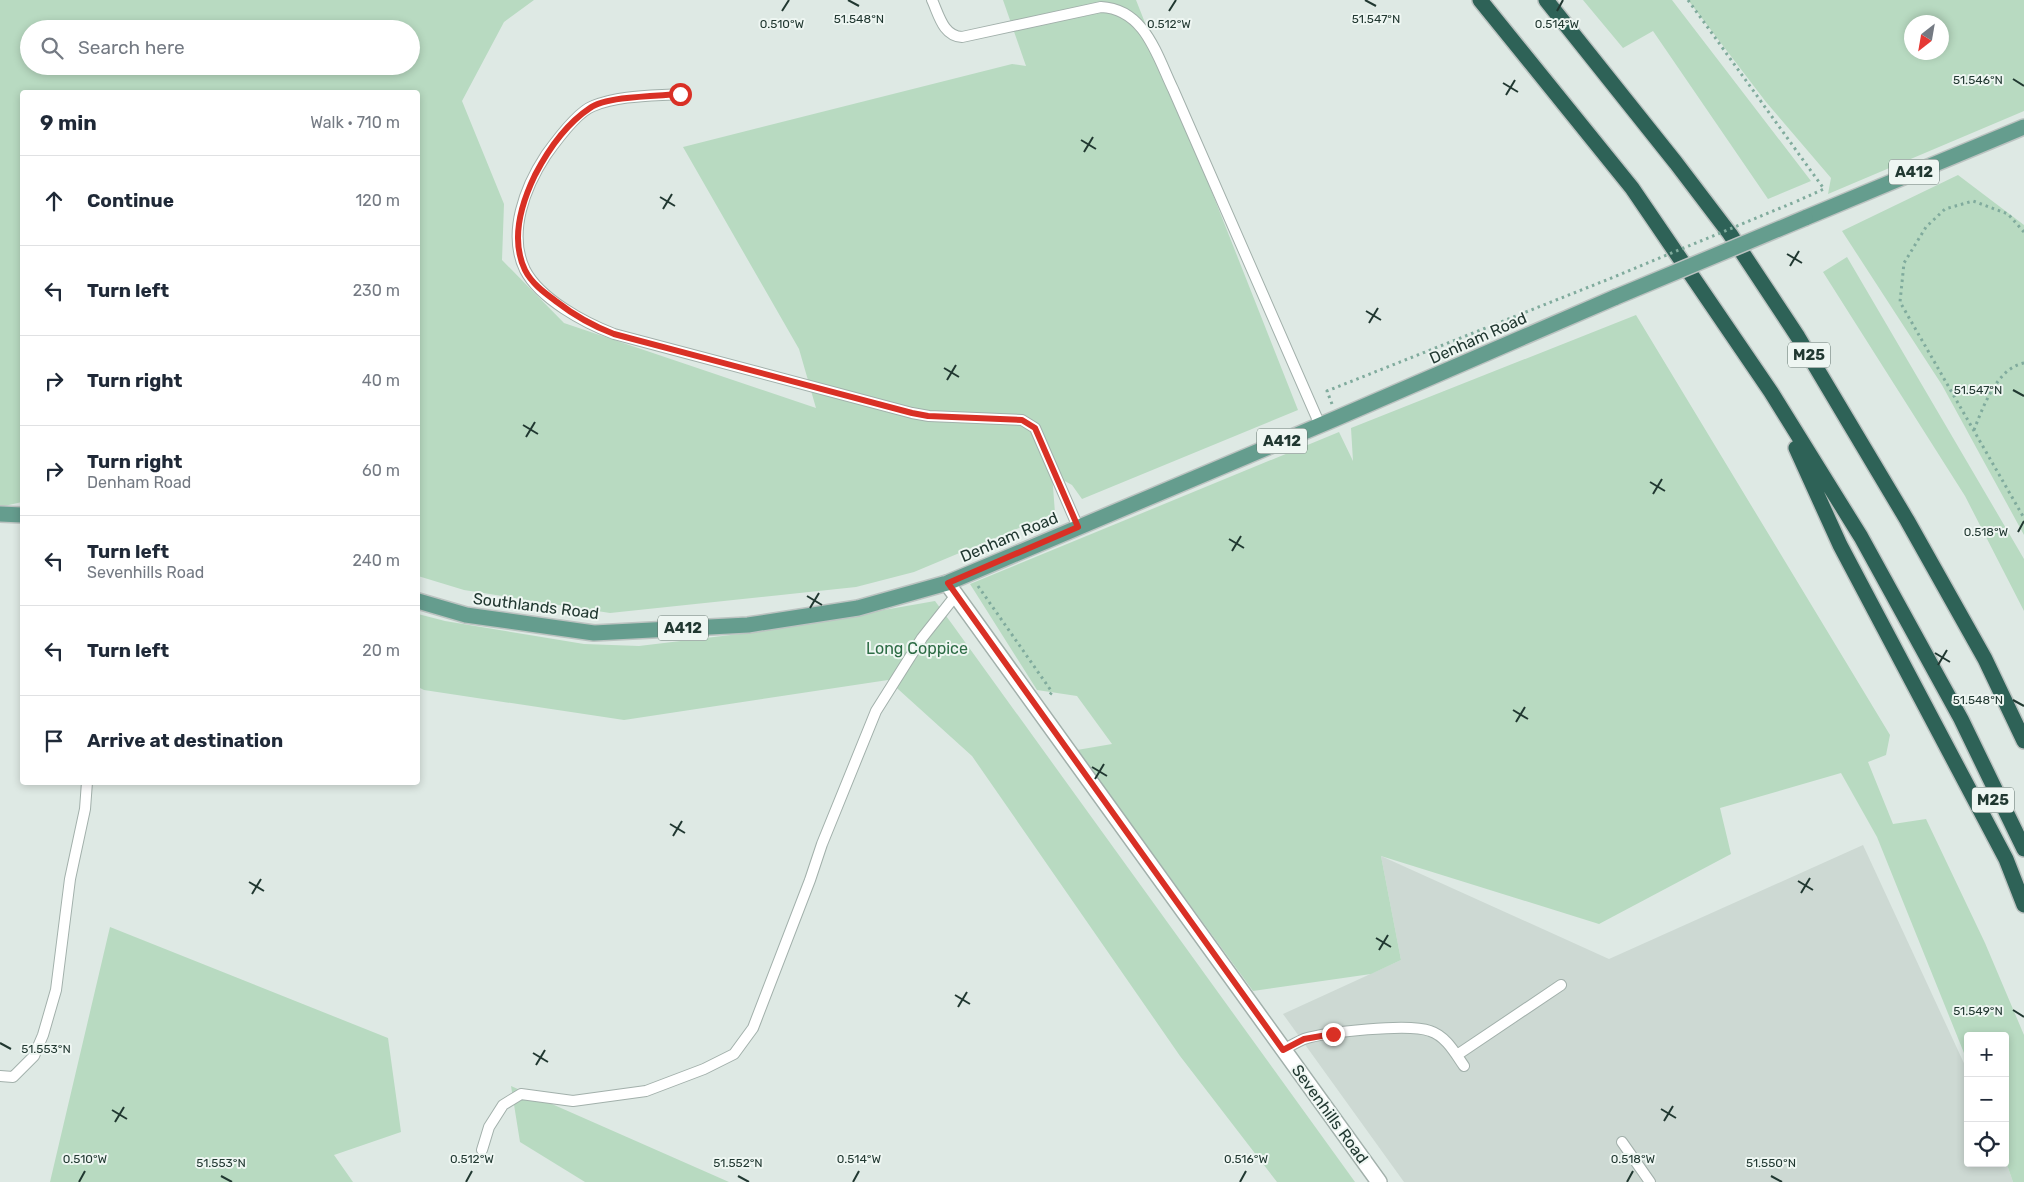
<!DOCTYPE html>
<html lang="en">
<head>
<meta charset="utf-8">
<style>
  :root { --surface:#fff; --page:#f2f2f3; --text:#1f2937; --muted:#747a83; --line:#e0e1e3 }
  body { margin:0; font-family:Rubik,sans-serif; background:var(--page); color:var(--text) }
  .controls { position:absolute; right:15px; bottom:15px; display:grid; overflow:hidden; border-radius:5px; box-shadow:0 2px 8px #0003 }
  .controls button { width:45px; height:45px; display:grid; place-items:center; padding:0; border:0; border-bottom:1px solid var(--line); background:var(--surface); color:var(--text); font:25px sans-serif }
  .compass { position:absolute; left:1904px; top:15px; width:45px; height:45px; border-radius:50%; background:var(--surface); box-shadow:0 2px 8px #0003; rotate:211deg }
  .stop { position:absolute; width:15px; height:15px; margin:-11px; border:4px solid #d93025; border-radius:50%; background:#fff }
  .stop.end { background:#d93025; border-color:#fff; box-shadow:0 1px 5px #0008 }
  .list { margin:0; padding:0; list-style:none }
  h2 { display:flex; justify-content:space-between; align-items:center; height:65px; margin:0; padding:0 20px; font-size:21px }
  h2 small { font-size:16px; font-weight:400; color:var(--muted) }
  .list li { display:grid; grid-template-columns:32px 1fr auto; gap:15px; align-items:center; box-sizing:border-box; height:90px; padding:0 20px; border-top:1px solid var(--line) }
  .list b { display:block; font-size:19px; white-space:nowrap }
  .list p { margin:0; font-size:16px; white-space:nowrap; color:var(--muted) }
  .list em { font-size:16px; font-style:normal; color:var(--muted) }
  .icon { flex:none; width:28px; height:28px; fill:none; stroke:currentColor; stroke-width:2; stroke-linecap:round; stroke-linejoin:round }
  .map { position:relative; flex:none; width:2024px; height:1182px; overflow:hidden }
  .search { position:absolute; background:var(--surface); box-shadow:0 2px 8px #0003; left:20px; top:20px; width:400px; height:55px; display:flex; align-items:center; gap:12px; box-sizing:border-box; padding:0 18px; border-radius:28px; color:var(--muted); font-size:19px }
  .panel { position:absolute; background:var(--surface); box-shadow:0 2px 8px #0003; left:20px; top:90px; width:400px; height:695px; border-radius:5px }
  .map>svg:first-child { display:block }
</style>
</head>
<body>
<div class="map">
<svg width="2024" height="1182" viewBox="0 0 2024 1182">
  <rect width="100%" height="100%" fill="#dee9e4"/>
  <path fill="#cdd9d3" d="M 1863,845 L 1968,1072 L 1968,1163 L 2005,1163 L 2005,1159 L 2013,1182 L 1404,1182 L 1283,1014 L 1401,960 L 1381,856 L 1609,959 Z"/>
  <path fill="#b8dac1" fill-rule="evenodd" d="M 0,0 L 534,0 L 504,22 L 462,101 L 504,204 L 502,260 L 564,323 L 816,408 L 799,349 L 683,147 L 1012,64 L 1026,66 L 1003,0 L 1136,0 L 1298,410 L 1082,499 L 1072,485 L 1052,474 L 1055,513 L 914,572 L 856,587 L 610,613 L 464,590 L 418,576 L 418,92 L 22,92 L 22,502 L 0,507 ZM 29,29 L 411,29 L 411,66 L 29,66 Z
    M 1583,0 L 1672,0 L 1811,181 L 1768,199 L 1653,31 L 1623,48 Z
    M 1688,0 L 2024,0 L 2024,111 L 1828,194 L 1831,178 L 1766,102 ZM 1912,22 L 1942,22 L 1942,52 L 1912,52 Z
    M 1958,175 L 2024,225 L 2024,535 L 1942,385 L 1842,231 Z
    M 1847,257 L 2024,559 L 2024,611 L 1965,496 L 1823,272 Z
    M 1636,315 L 1890,735 L 1886,755 L 1868,762 L 1893,824 L 1926,819 L 1985,943 L 2024,1035 L 2024,1182 L 2013,1182 L 2005,1159 L 2005,1036 L 1968,1036 L 1968,1063 L 1877,837 L 1841,773 L 1720,808 L 1731,854 L 1599,924 L 1381,856 L 1401,960 L 1371,974 L 1253,991 L 1077,750 L 1112,744 L 1077,696 L 1037,690 L 970,584 L 1339,432 L 1353,461 L 1351,428 Z
    M 935,601 L 952,624 L 1355,1182 L 1277,1182 L 1180,1056 L 972,756 L 888,680 L 624,720 L 424,690 L 418,687 L 418,614 L 445,621 L 584,644 L 639,646 L 764,631 Z
    M 110,927 L 388,1038 L 401,1132 L 334,1155 L 353,1182 L 50,1182 Z
    M 511,1086 L 729,1182 L 585,1182 L 520,1142 Z"/>
  <g fill="none" stroke-linecap="round" stroke-linejoin="round">
    <defs>
      <path id="service" d="M 932,0 C 939,15 943,36 962,37 L 1101,7 C 1145,9 1157,56 1173,89 L 1320,425
        M 680,94 C 652,96 620,95 593,106 C 577,112 556,141 546,155 C 525,187 507,233 525,270 C 540,299 585,323 614,334 L 912,413 L 929,416 L 1022,420 L 1035,428 L 1078,527
        M 1283,1050 C 1290,1046 1297,1042 1304,1039 C 1326,1032 1409,1023 1430,1031 C 1446,1036 1455,1053 1464,1066
        M 1457,1055 L 1561,985
        M 0,1076 L 13,1077 L 34,1056 L 43,1035 L 56,990 L 70,879 L 85,809 L 87,782
        M 1622,1142 L 1650,1182
        M 482,1150 L 489,1127 L 503,1105 L 521,1094 L 573,1101 L 646,1091 L 704,1069 L 734,1054 L 753,1028 L 810,880 L 822,844 L 876,711 L 922,638 L 956,595"/>
      <path id="minor" d="M 947,583 L 1379,1182"/>
      <path id="primary" d="M 1805,218 L 2024,127
        M 0,514 L 22,515
        M 418,601 L 466,615 L 594,633 L 748,625 L 858,608 L 947,583 L 1337,418 L 1616,297"/>
      <path id="motorway" d="M 1480,0 L 1632,188 L 1771,392 L 1861,537 L 1961,719 L 2024,849
        M 1546,0 L 1676,163 L 1730,234 L 1798,337 L 1907,520 L 1985,659 L 2024,741
        M 1796,448 L 1840,545 L 2006,859 L 2024,905"/>
    </defs>
    <use href="#service" stroke="#a2b0ab" stroke-width="12"/>
    <use href="#minor" stroke="#a2b0ab" stroke-width="18"/>
    <use href="#primary" stroke="#bcc3c1" stroke-width="18"/>
    <use href="#motorway" stroke="#bcc3c1" stroke-width="18"/>
    <path stroke="#80ab9d" stroke-width="3" stroke-dasharray="2.5 4" stroke-linecap="butt" d="M 1688,0 L 1824,189 L 1795,202
      M 2024,232 L 2008,214 L 1973,201 L 1945,209 L 1926,227 L 1904,263 L 1900,302 L 2024,518
      M 1332,404 L 1327,391 L 1604,281
      M 1974,430 C 1983,407 1997,368 2024,363
      M 978,586 L 1052,692 L 1048,697"/>
    <use href="#service" stroke="#fff" stroke-width="10"/>
    <use href="#minor" stroke="#fff" stroke-width="15"/>
    <use href="#primary" stroke="#659d8e" stroke-width="15"/>
    <use href="#motorway" stroke="#2e6257" stroke-width="15"/>
    <defs>
      <path id="primary-bridge" d="M 1616,297 L 1805,218"/>
    </defs>
    <use href="#primary-bridge" stroke="#bcc3c1" stroke-width="18" stroke-linecap="butt"/>
    <path stroke="#80ab9d" stroke-width="3" stroke-dasharray="2.5 4" stroke-linecap="butt" d="M 1604,281 L 1795,202"/>
    <use href="#primary-bridge" stroke="#659d8e" stroke-width="15"/>
  </g>
  <g fill="none" stroke-linecap="round" stroke-linejoin="round">
    <path stroke="#d93025" stroke-width="6" d="M 680,94 C 659,96 606,96 590,108 C 566,124 548,150 535,175 C 521,204 510,239 525,270 C 532,284 545,293 557,302 C 575,316 593,326 614,334 L 912,413 L 928,416 L 1022,420 L 1035,428 L 1078,527 L 948,583 L 1283,1050 L 1304,1039 L 1333,1034"/>
  </g>
  <path fill="none" stroke="#213831" stroke-width="2" d="M 848,0 L 859,6M 1365,0 L 1376,6M 782,11 L 789,0M 1169,11 L 1176,0M 1557,11 L 1563,0M 2013,79 L 2024,86M 1503,83 L 1518,92M 1506,95 L 1515,80M 1081,140 L 1096,149M 1084,152 L 1093,137M 660,197 L 675,206M 663,209 L 672,194M 1787,254 L 1802,263M 1790,266 L 1799,251M 1366,311 L 1381,320M 1369,323 L 1378,308M 944,368 L 959,377M 947,380 L 956,365M 2013,390 L 2024,396M 523,425 L 538,434M 526,437 L 535,422M 1650,482 L 1665,491M 1653,494 L 1662,479M 2018,532 L 2024,521M 1229,539 L 1244,548M 1232,551 L 1241,536M 807,596 L 822,605M 810,608 L 819,593M 1935,653 L 1950,662M 1938,665 L 1947,650M 2013,700 L 2024,706M 1513,710 L 1528,719M 1516,722 L 1525,707M 1092,767 L 1107,776M 1095,779 L 1104,764M 670,824 L 685,833M 673,836 L 682,821M 1798,881 L 1813,890M 249,882 L 264,891M 1801,893 L 1810,878M 252,894 L 261,879M 1376,938 L 1391,947M 1379,950 L 1388,935M 955,995 L 970,1004M 958,1007 L 967,992M 2013,1010 L 2024,1017M 0,1043 L 11,1049M 533,1053 L 548,1062M 536,1065 L 545,1050M 1661,1109 L 1676,1118M 112,1110 L 127,1119M 1664,1121 L 1673,1106M 115,1122 L 124,1107M 221,1176 L 232,1182M 738,1176 L 749,1182M 1771,1176 L 1782,1182M 79,1182 L 85,1171M 466,1182 L 472,1171M 853,1182 L 859,1171M 1240,1182 L 1246,1171M 1627,1182 L 1633,1171"/>
  <g text-anchor="middle" dominant-baseline="central" stroke-width="4" stroke-linejoin="round" paint-order="stroke">
    <g fill="#eef6f2" stroke="#5e716b" stroke-width="1">
      <rect x="1889" y="159.5" width="50" height="25" rx="4"/>
      <rect x="1788" y="342.5" width="42" height="25" rx="4"/>
      <rect x="1257" y="428.5" width="50" height="25" rx="4"/>
      <rect x="658" y="615.5" width="50" height="25" rx="4"/>
      <rect x="1972" y="787.5" width="42" height="25" rx="4"/>
    </g>
    <g font-size="15" font-weight="bold" fill="#213831">
      <text x="1914" y="172">A412</text>
      <text x="1809" y="355">M25</text>
      <text x="1282" y="441">A412</text>
      <text x="683" y="628">A412</text>
      <text x="1993" y="800">M25</text>
    </g>
    <g font-size="16" fill="#213831" stroke="#eef6f2">
      <text transform="translate(1478 338) rotate(-24)">Denham Road</text>
      <text transform="translate(1009 537) rotate(-23)">Denham Road</text>
      <text transform="translate(536 606) rotate(7)">Southlands Road</text>
      <text transform="translate(1330 1114) rotate(54)">Sevenhills Road</text>
    </g>
    <g font-size="16" fill="#2d6c45" stroke="#eef6f2">
      <text x="917" y="648">Long Coppice</text>
    </g>
  </g>
  <g font-size="12" text-anchor="middle" fill="#213831" stroke="#eef6f2" stroke-width="4" stroke-linejoin="round" paint-order="stroke">
    <text x="859" y="23">51.548°N</text>
    <text x="1376" y="23">51.547°N</text>
    <text x="1557" y="28">0.514°W</text>
    <text x="782" y="28">0.510°W</text>
    <text x="1169" y="28">0.512°W</text>
    <text x="1978" y="84">51.546°N</text>
    <text x="1978" y="394">51.547°N</text>
    <text x="1986" y="536">0.518°W</text>
    <text x="1978" y="704">51.548°N</text>
    <text x="1978" y="1015">51.549°N</text>
    <text x="46" y="1053">51.553°N</text>
    <text x="85" y="1163">0.510°W</text>
    <text x="472" y="1163">0.512°W</text>
    <text x="859" y="1163">0.514°W</text>
    <text x="1246" y="1163">0.516°W</text>
    <text x="1633" y="1163">0.518°W</text>
    <text x="221" y="1167">51.553°N</text>
    <text x="738" y="1167">51.552°N</text>
    <text x="1771" y="1167">51.550°N</text>
  </g>
</svg>
<div class="controls">
<button>+</button>
<button>−</button>
<button><svg class="icon" aria-label="locate" viewBox="0 0 24 24"><circle cx="12" cy="12" r="6"/><path d="M12 2v4M12 18v4M2 12h4M18 12h4"/></svg></button>
</div>
<svg class="compass" viewBox="-18 -18 36 36"><path d="M0-13l5 13h-10z" fill="#e53935"/><path d="M0 13l5-13h-10z" fill="#747a83"/></svg>
<div class="stop" style="left:680px;top:94px"></div>
<div class="stop end" style="left:1333px;top:1034px"></div>
<div class="search"><svg class="icon" aria-label="search" viewBox="0 0 24 24"><circle cx="10" cy="10" r="6"/><path d="M15 15l6 6"/></svg>Search here</div>
<section class="panel">
<h2>9 min<small>Walk · 710 m</small></h2>
<ul class="list">
<li><svg class="icon" aria-label="ahead" viewBox="0 0 24 24"><path d="M12 20V5M6 11l6-6 6 6"/></svg><div><b>Continue</b></div><em>120 m</em></li>
<li><svg class="icon" aria-label="left" viewBox="0 0 24 24"><path d="M17 20v-9H6M10 6l-5 5 5 5"/></svg><div><b>Turn left</b></div><em>230 m</em></li>
<li><svg class="icon" aria-label="right" viewBox="0 0 24 24"><path d="M7 20v-9h11M14 6l5 5-5 5"/></svg><div><b>Turn right</b></div><em>40 m</em></li>
<li><svg class="icon" aria-label="right" viewBox="0 0 24 24"><path d="M7 20v-9h11M14 6l5 5-5 5"/></svg><div><b>Turn right</b><p>Denham Road</p></div><em>60 m</em></li>
<li><svg class="icon" aria-label="left" viewBox="0 0 24 24"><path d="M17 20v-9H6M10 6l-5 5 5 5"/></svg><div><b>Turn left</b><p>Sevenhills Road</p></div><em>240 m</em></li>
<li><svg class="icon" aria-label="left" viewBox="0 0 24 24"><path d="M17 20v-9H6M10 6l-5 5 5 5"/></svg><div><b>Turn left</b></div><em>20 m</em></li>
<li><svg class="icon" aria-label="arrive" viewBox="0 0 24 24"><path d="M6 21V4h12l-3 4 3 4H6"/></svg><div><b>Arrive at destination</b></div></li>
</ul>
</section>
</div>
</body>
</html>
